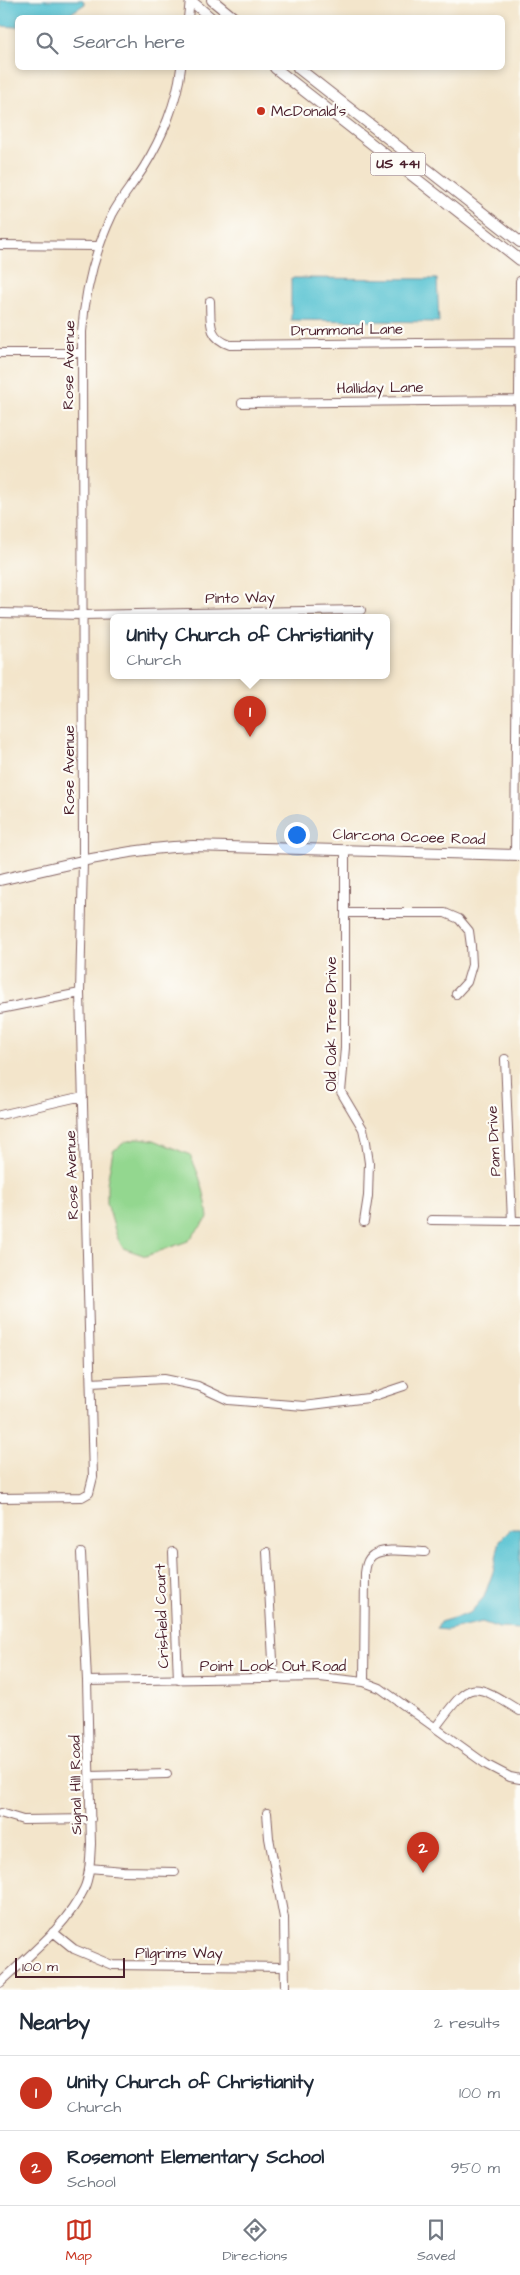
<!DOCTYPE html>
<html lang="en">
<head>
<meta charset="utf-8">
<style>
  :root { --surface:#fff; --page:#f2f2f3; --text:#1f2937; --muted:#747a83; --line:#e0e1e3; --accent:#c8321e }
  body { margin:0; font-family:"Architects Daughter",sans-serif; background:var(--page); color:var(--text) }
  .scale { position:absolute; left:15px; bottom:12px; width:110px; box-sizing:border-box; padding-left:5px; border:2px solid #4a1f2b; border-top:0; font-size:14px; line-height:18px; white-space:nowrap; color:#4a1f2b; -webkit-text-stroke:4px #fdfcf7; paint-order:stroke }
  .you { position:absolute; left:296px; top:834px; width:18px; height:18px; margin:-12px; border:4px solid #fff; border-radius:50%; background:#1a73e8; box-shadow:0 0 0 8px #1a73e833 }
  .badge { display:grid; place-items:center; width:32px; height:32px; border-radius:50%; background:var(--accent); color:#fff; font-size:16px; font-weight:700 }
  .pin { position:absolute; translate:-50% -41px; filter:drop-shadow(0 1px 2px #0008) }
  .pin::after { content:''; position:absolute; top:26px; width:18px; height:15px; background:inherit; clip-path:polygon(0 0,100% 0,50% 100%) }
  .popup { position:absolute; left:110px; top:614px; width:280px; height:65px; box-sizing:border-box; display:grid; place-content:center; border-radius:8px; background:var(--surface); filter:drop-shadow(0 1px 4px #0005); font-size:16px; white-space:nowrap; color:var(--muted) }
  .popup b { font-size:19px; color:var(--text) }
  .popup::after { content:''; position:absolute; left:50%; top:100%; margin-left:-10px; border:10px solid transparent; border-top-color:var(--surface) }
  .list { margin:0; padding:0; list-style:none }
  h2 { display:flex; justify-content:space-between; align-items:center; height:65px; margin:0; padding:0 20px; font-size:21px }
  h2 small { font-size:16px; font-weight:400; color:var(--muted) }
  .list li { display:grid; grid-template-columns:32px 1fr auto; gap:15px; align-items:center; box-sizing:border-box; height:75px; padding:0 20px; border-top:1px solid var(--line) }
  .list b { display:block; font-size:19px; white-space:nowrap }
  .list p { margin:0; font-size:16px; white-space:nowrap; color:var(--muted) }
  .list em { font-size:16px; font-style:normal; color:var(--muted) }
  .icon { flex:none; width:28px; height:28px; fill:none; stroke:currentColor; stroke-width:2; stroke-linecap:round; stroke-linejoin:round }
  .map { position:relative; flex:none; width:520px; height:1990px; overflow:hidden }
  .search { position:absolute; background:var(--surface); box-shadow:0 2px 8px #0003; left:15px; right:15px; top:15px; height:55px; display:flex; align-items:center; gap:12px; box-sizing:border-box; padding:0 18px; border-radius:8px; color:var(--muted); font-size:19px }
  .sheet { height:215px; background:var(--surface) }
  nav { display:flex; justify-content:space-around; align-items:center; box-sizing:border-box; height:70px; border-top:1px solid var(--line); background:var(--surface); font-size:14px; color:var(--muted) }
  nav a { display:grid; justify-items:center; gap:2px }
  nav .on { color:var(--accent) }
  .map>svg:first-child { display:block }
</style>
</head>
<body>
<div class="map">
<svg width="520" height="1990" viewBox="0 0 520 1990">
  <rect width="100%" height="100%" fill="#fdfcf7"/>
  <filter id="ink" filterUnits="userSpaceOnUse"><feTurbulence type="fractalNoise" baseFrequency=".02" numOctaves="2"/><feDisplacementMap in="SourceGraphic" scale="10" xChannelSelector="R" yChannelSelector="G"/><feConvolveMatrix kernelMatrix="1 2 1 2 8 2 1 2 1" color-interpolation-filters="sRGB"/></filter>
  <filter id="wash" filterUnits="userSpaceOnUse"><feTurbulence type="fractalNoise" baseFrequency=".0096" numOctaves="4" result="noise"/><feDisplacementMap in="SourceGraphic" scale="20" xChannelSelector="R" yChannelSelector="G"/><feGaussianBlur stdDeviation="1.12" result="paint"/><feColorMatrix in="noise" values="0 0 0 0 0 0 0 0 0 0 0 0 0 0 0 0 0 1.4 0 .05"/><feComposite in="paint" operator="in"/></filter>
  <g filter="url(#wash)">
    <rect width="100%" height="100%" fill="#f3e5cb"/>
    <path fill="#93d78f" stroke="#6e7b5d" d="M 139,1138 L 154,1140 L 190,1155 C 200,1176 206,1195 208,1218 L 188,1241 L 146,1256 L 123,1248 L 117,1237 L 107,1203 L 107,1183 L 113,1151 L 125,1142 Z"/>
    <path fill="#57c2d2" stroke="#50707e" d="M 0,0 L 83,0 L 85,4 L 65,17 L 18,18 L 17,27 L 0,26 Z
      M 291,278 L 437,279 L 439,322 L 291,320 Z
      M 511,1529 L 520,1529 L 520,1629 L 499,1628 L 482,1622 L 447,1630 L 437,1629 L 440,1622 L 470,1613 L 484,1597 L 493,1572 L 500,1540 Z"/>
  </g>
  <g filter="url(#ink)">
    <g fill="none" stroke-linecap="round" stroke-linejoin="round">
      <defs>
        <path id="minor" d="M 188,18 L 190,0
          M 0,245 L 98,246
          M 210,301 C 211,322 207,337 230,345 L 518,342
          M 0,353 L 82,353
          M 242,403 L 518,400
          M 0,613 L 82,615 L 361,610
          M 345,850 L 345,1048 L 341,1092 L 363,1129 L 366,1142 L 369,1163 L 368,1196 L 364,1222
          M 515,855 L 520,281
          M 345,913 L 445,913 L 459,919 L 469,931 L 471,946 L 472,965 L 467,982 L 456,994
          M 0,1009 L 80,993
          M 505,1059 L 512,1221
          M 0,1115 L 83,1096
          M 431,1220 L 520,1221
          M 91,1383 L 164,1379 L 198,1386 L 228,1400 L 304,1406 L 368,1398 L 404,1386
          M 0,1498 L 82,1497 L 89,1493 L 93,1477 L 80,993 L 83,861 L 82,332 C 85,291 94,253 112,215 C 121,198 134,183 144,167 C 162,138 177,102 181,68
          M 173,1552 L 178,1680
          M 267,1552 L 274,1678
          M 87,1681 L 320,1677 L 364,1682 L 380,1688 L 487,1765 L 510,1777 L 520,1779
          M 364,1682 L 365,1573 C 366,1566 367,1559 373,1555 C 386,1547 410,1552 425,1552
          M 435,1728 C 471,1681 469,1679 520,1711
          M 90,1776 L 167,1774
          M 0,1813 L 23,1820 L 91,1819
          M 267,1813 L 269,1838 L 284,1918 L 285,1990
          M 89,1868 L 123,1871 L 175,1872
          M 53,1932 L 74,1949 L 112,1965 L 284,1967
          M 0,1983 C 29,1955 66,1927 84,1889 C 90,1876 90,1859 91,1844 L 87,1681 L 81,1553"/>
        <path id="major" d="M 190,0 L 211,18
          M 212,0 L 234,18
          M 275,68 L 520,260
          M 298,68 L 520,242
          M 0,880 C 64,865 127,848 193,846 L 520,855"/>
      </defs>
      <use href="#minor" stroke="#856463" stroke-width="10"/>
      <use href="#major" stroke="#856463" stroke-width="12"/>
      <use href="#minor" stroke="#fff" stroke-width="8"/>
      <use href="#major" stroke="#fff" stroke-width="10"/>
    </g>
  </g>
  <circle fill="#c8321e" stroke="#fdfcf7" stroke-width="2" cx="261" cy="111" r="5"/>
  <g text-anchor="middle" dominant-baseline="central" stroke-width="4.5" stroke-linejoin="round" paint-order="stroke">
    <rect fill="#fdfcf7" stroke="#806168" stroke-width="1" x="370.5" y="152.5" width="55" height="23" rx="4"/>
    <g font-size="14" font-weight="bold" fill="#4a1f2b">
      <text x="398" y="164">US 441</text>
    </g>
    <g font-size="15" fill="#4a1f2b" stroke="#fdfcf7" text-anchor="start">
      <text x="271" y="111">McDonald's</text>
    </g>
    <g font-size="15" fill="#4a1f2b" stroke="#fdfcf7">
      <text transform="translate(347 330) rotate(-1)">Drummond Lane</text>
      <text transform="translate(69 365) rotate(-89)">Rose Avenue</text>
      <text transform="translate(380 388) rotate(-1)">Halliday Lane</text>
      <text transform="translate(240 598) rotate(-1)">Pinto Way</text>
      <text transform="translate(69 770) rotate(-90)">Rose Avenue</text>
      <text transform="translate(409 837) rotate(2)">Clarcona Ocoee Road</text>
      <text transform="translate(331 1024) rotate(-90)">Old Oak Tree Drive</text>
      <text transform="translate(494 1141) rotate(-93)">Pam Drive</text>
      <text transform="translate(72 1175) rotate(-92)">Rose Avenue</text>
      <text transform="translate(162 1616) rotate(-92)">Crisfield Court</text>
      <text x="273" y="1666">Point Look Out Road</text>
      <text transform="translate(76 1785) rotate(-91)">Signal Hill Road</text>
      <text x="179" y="1953">Pilgrims Way</text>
    </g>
  </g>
</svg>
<div class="scale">100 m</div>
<div class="you"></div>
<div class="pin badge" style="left:250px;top:737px">1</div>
<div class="popup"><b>Unity Church of Christianity</b>Church</div>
<div class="pin badge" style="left:423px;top:1873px">2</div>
<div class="search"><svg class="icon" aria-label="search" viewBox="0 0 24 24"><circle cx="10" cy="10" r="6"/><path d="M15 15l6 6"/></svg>Search here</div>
</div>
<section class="sheet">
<h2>Nearby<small>2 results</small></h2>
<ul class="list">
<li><span class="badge">1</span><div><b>Unity Church of Christianity</b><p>Church</p></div><em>100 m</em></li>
<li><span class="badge">2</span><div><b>Rosemont Elementary School</b><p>School</p></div><em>950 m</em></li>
</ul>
</section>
<nav>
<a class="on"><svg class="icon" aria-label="map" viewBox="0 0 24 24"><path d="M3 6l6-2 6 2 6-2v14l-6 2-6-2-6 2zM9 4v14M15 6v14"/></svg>Map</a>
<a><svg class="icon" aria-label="directions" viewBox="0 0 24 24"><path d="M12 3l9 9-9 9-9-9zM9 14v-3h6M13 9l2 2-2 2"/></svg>Directions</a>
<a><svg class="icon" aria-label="saved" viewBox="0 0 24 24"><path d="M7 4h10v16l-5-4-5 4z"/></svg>Saved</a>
</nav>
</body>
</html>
